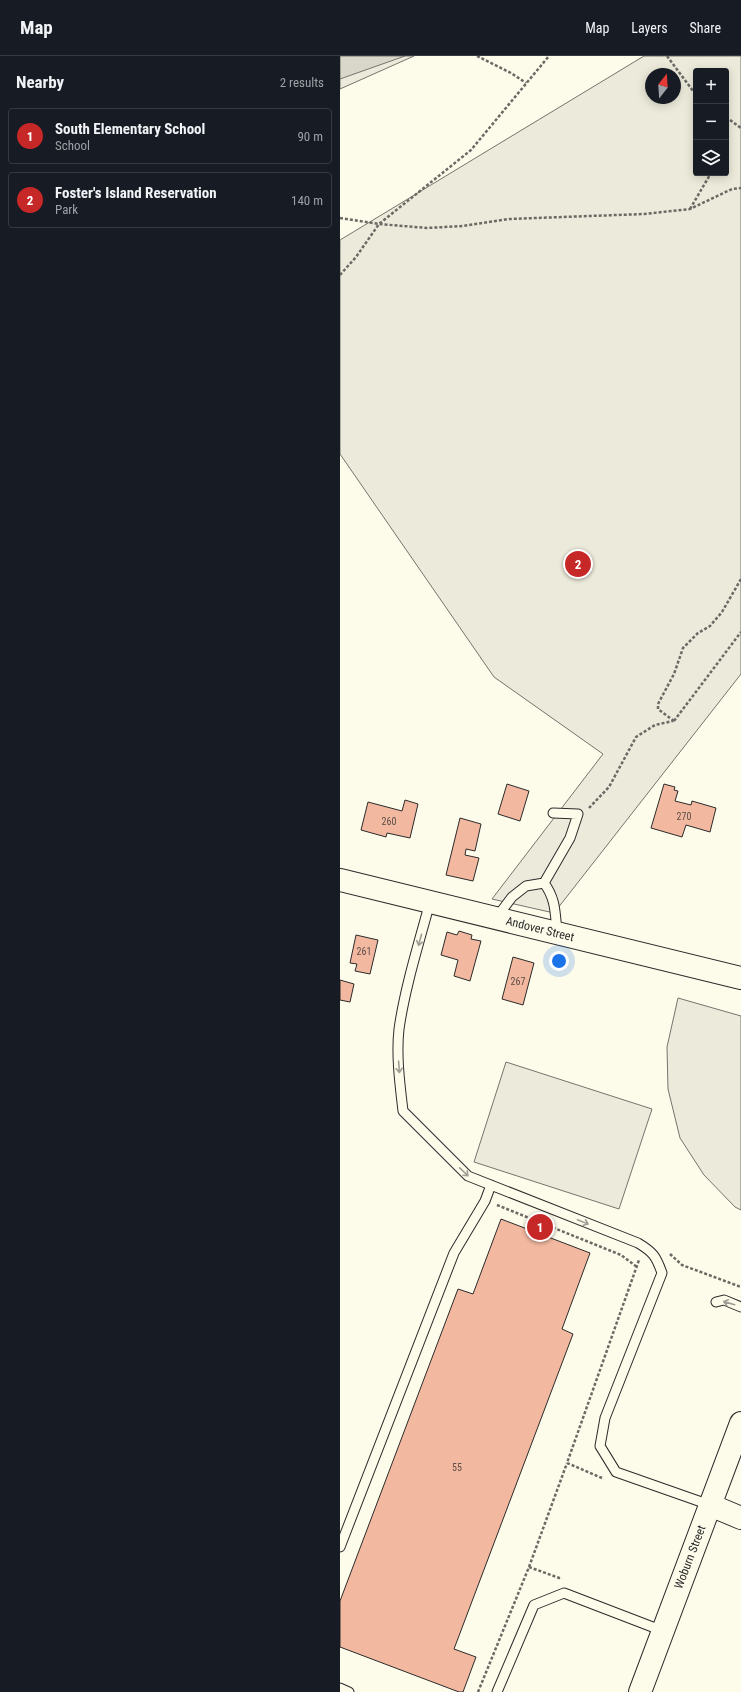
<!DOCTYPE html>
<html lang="en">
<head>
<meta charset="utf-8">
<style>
  :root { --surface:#171b24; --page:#242831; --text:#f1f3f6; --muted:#9ea1a6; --line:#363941; --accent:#c62828 }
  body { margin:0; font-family:"Roboto Condensed",sans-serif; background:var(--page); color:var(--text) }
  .controls { position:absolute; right:12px; top:12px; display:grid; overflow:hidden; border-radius:4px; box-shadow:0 2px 10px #0003 }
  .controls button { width:36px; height:36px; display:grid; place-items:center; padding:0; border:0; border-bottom:1px solid var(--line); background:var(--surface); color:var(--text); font:20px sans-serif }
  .compass { position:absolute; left:305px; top:12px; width:36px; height:36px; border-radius:50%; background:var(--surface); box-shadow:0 2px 10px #0003; rotate:17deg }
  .you { position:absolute; left:219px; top:905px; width:14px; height:14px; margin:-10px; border:3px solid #fff; border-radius:50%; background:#1a73e8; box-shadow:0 0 0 6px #1a73e833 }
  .badge { display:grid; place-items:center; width:26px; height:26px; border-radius:50%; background:var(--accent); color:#fff; font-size:13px; font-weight:700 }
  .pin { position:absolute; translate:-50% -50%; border:2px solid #fff; box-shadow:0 1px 4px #0006 }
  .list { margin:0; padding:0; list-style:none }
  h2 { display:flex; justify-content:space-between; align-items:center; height:52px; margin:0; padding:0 16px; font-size:17px }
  h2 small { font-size:13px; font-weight:400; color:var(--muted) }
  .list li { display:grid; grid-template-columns:26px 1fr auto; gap:12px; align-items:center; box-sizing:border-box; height:56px; margin:0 8px 8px; padding:0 8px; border:1px solid var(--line); border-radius:4px }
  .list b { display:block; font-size:15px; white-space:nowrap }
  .list p { margin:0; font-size:13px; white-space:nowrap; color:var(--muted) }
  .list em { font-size:13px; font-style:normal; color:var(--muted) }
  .icon { flex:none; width:22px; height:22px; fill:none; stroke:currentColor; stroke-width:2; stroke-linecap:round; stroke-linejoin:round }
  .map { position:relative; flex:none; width:401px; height:1636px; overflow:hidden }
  header { display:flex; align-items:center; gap:24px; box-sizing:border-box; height:56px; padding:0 20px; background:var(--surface); border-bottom:1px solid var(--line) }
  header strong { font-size:19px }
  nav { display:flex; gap:22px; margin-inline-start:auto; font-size:14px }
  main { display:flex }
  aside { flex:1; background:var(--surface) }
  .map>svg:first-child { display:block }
</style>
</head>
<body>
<header>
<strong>Map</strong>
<nav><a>Map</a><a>Layers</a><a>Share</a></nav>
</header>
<main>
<aside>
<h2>Nearby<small>2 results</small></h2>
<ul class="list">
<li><span class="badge">1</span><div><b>South Elementary School</b><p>School</p></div><em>90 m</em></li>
<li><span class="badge">2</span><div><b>Foster's Island Reservation</b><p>Park</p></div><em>140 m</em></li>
</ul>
</aside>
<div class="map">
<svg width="401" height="1636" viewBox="0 0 401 1636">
  <rect width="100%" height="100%" fill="#fdfbea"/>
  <path fill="#ecebdb" stroke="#74746e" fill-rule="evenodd" d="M 0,0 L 74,0 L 0,33 Z
    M 304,0 L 401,0 L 401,618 L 214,857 L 152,843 L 263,698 L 154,621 L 0,398 L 0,184 ZM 356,15 L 386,15 L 386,117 L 356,117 ZM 311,18 L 335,18 L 335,42 L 311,42 Z
    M 338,942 L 401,960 L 401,1154 L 395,1151 L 364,1119 L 340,1082 L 328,1033 L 327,991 Z
    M 166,1006 L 312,1053 L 279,1153 L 134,1106 Z"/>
  <path fill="#d8d7c9" stroke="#74746e" d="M 0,0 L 65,0 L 0,23 Z"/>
  <path fill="#f2b8a0" stroke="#2b2b2b" d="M 167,728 L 189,735 L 180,765 L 158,758 Z
    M 324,728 L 335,731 L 334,734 L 338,735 L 335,745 L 351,749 L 352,745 L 376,752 L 370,776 L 346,769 L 342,781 L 311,772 Z
    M 65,744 L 78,748 L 70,782 L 47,777 L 46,781 L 21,774 L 28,746 L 62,755 Z
    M 120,762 L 141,768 L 135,795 L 126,793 L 125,799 L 139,802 L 133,825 L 106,819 Z
    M 119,875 L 132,879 L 131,883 L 141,885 L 130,925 L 114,920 L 118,904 L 101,899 L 107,876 L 117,879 Z
    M 16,879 L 38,884 L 30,918 L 15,915 L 17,908 L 10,907 Z
    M 173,901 L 194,907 L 183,949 L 162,943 Z
    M 0,924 L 14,928 L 10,946 L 0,944 Z
    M 161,1163 L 250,1197 L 222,1273 L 233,1278 L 114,1593 L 136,1601 L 123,1636 L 119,1636 L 0,1591 L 0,1545 L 118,1233 L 133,1238 Z"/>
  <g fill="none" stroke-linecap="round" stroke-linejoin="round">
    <defs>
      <path id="lane" d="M 204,827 L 230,782 L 238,758 L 213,757
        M 90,846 C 79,887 65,931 59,973 C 56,1000 60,1029 63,1055 L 128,1120 L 298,1187 C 313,1196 316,1200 322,1217 L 265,1362 L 260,1390 L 276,1416 L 370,1449
        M 157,861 L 172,841 L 186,830 L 204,827 C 216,843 215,857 217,876
        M 376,1246 L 384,1244 L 401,1251
        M 0,1491 L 114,1197 L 145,1145 L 151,1129
        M 0,1632 L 9,1636
        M 157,1636 L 194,1549 L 224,1537 L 323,1575"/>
      <path id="secondary" d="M 0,824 L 401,922
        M 370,1449 L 401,1462
        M 300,1636 L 401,1367"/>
    </defs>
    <use href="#lane" stroke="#2b2b2b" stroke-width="11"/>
    <use href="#secondary" stroke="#2b2b2b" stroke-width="24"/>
    <path stroke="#6a6964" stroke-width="2.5" stroke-dasharray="3 2" stroke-linecap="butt" d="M 137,0 L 171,17 L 186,27
      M 327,0 L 356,39
      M 386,61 L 401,72
      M 350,153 L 371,117
      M 0,162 L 39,168 L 87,172 L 123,170 L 169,163 L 304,158 L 350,153 L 392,133 L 401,132
      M 0,219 L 16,201 L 39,168 L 131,94 L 209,0
      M 334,665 L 318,653 L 318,648 L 334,618 L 343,592 L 358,577 L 370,570 L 382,556 L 401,523
      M 334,665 L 401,576
      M 249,752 L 269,731 L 296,681 L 315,669 L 333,665
      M 157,1149 L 281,1199 L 297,1211
      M 330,1198 L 342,1209 L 401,1231
      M 262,1422 L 227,1407 L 299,1204
      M 189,1511 L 227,1407
      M 138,1636 L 189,1511 L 222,1523"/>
    <use href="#lane" stroke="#fdfbea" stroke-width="9"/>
    <use href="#secondary" stroke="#fdfbea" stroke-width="22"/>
  </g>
  <defs><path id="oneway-shaft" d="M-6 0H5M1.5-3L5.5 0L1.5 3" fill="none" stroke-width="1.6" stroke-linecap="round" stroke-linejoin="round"/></defs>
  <g stroke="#9e9d94">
    <use href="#oneway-shaft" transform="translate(80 884) rotate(105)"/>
    <use href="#oneway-shaft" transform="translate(59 1011) rotate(86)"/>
    <use href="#oneway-shaft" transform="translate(124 1116) rotate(44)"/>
    <use href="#oneway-shaft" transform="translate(243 1166) rotate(22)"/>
    <use href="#oneway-shaft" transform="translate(389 1247) rotate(-164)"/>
  </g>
  <g text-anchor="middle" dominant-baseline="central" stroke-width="3" stroke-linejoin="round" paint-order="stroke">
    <g font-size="10" fill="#5d4e48">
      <text x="344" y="760">270</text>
      <text x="49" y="765">260</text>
      <text x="24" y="895">261</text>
      <text x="178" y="925">267</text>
      <text x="117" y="1411">55</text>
    </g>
    <g font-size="12" fill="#2b2b2b" stroke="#fdfbea">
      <text transform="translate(200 873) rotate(14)">Andover Street</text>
      <text transform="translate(350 1501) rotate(-69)">Woburn Street</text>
    </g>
  </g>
</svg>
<div class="controls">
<button>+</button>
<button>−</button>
<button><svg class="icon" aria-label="layers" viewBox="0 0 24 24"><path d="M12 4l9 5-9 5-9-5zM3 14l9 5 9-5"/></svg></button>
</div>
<svg class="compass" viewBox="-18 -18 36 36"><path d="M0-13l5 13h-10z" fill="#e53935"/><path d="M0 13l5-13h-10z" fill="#9ea1a6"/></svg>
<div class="you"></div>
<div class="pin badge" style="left:200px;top:1171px">1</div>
<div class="pin badge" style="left:238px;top:508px">2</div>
</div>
</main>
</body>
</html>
